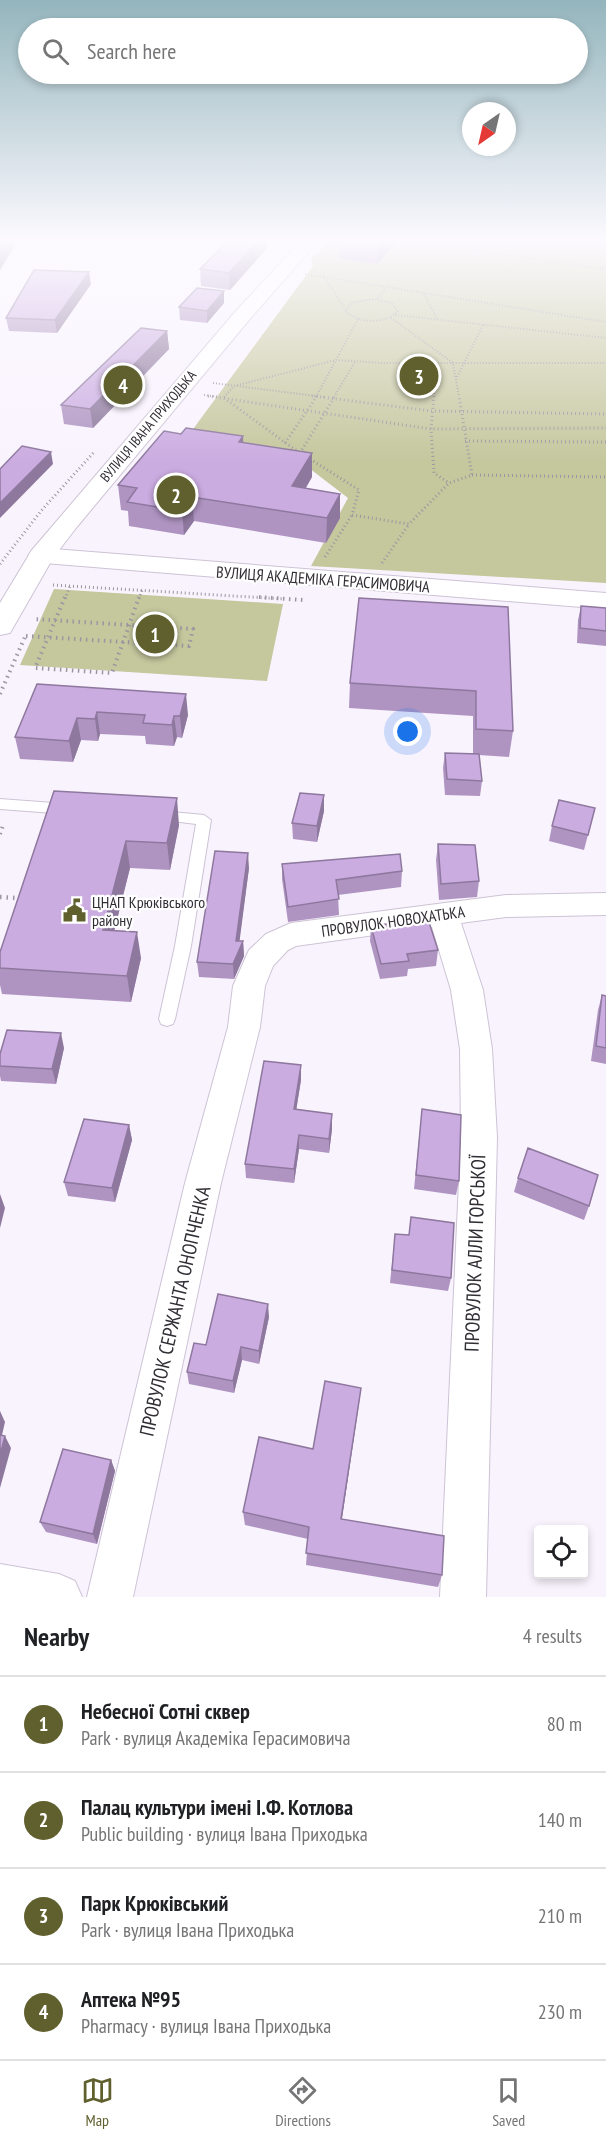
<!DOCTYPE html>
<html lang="en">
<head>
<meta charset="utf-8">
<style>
  :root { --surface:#fff; --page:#f6f6f6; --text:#202124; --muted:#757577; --line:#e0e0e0; --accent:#5f602d }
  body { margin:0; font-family:"PT Sans Narrow",sans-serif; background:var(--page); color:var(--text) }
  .controls { position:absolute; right:18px; bottom:18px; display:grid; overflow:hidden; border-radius:6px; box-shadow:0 3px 9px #0003 }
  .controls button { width:54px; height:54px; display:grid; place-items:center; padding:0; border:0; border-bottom:2px solid var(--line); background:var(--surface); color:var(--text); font:30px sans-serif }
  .compass { position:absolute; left:462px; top:102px; width:54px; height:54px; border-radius:50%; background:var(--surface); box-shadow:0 3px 9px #0003; rotate:214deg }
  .you { position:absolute; left:408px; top:732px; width:21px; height:21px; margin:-15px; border:4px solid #fff; border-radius:50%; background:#1a73e8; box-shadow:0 0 0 9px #1a73e833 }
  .badge { display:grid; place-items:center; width:39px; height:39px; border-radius:50%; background:var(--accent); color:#fff; font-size:20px; font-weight:700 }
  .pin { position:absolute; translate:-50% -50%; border:3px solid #fff; box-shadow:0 2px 6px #0006 }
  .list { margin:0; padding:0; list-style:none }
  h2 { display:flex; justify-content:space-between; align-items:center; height:78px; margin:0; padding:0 24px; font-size:26px }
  h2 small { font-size:20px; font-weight:400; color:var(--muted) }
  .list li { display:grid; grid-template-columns:39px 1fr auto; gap:18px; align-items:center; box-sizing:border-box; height:96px; padding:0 24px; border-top:2px solid var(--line) }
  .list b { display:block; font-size:22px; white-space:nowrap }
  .list p { margin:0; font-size:20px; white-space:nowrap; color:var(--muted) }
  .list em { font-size:20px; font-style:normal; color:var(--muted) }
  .icon { flex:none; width:33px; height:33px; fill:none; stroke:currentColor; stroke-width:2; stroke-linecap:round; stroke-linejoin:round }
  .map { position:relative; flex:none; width:606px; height:1597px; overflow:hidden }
  .search { position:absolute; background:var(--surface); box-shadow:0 3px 9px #0003; left:18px; right:18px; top:18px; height:66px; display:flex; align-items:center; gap:15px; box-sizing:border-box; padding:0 21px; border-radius:33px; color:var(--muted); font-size:22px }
  .sheet { height:462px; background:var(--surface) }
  nav { display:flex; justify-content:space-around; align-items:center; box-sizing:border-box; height:84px; border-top:2px solid var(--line); background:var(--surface); font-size:16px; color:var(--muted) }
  nav a { display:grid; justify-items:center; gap:3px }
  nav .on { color:var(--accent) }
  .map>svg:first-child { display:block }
</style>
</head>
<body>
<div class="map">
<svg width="606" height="1597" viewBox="0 0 606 1597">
  <rect width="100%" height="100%" fill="#f9f3fe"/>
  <path fill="#c5c79d" d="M 333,238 L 606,238 L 606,583 L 311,566 L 348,498 L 292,455 L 185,440 L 313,266 L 311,259 Z
    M 54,589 L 283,604 L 267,681 L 20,665 Z"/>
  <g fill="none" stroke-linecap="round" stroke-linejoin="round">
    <defs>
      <path id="service" d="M 0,799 L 67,804 L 74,809 L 67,814 L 0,809 Z
        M 161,811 L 204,815 L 211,820 L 191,946 L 175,1019 L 173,1024 L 167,1026 L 161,1024 L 159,1019 L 175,946 L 196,824 L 156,819 L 154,816 Z"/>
      <path id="minor" d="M 606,893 L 606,915 L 506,917 L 461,923 L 483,990 L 492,1049 L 497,1137 L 486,1597 L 440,1597 L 461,1137 L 460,1049 L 451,990 L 432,927 L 296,946 L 288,950 L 273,966 L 265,986 L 260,1027 L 221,1183 L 133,1597 L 87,1597 L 185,1183 L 228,1027 L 233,986 L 249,950 L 266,934 L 291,923 L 506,895 Z
        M 0,1564 L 59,1574 L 75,1581 L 82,1597 L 0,1597 Z"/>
      <path id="tertiary" d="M 41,548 L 606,593 L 606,609 L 32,562 L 28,556 L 32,550 Z"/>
      <path id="secondary" d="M 304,238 L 321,238 L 249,320 L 76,528 L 53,558 L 10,633 L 0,635 L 0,603 L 32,550 L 235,312 Z"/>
    </defs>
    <use href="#service" stroke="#cdc3d5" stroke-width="2"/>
    <use href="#minor" stroke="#cdc3d5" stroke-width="2"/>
    <use href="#tertiary" stroke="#cdc3d5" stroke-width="2"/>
    <use href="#secondary" stroke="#cdc3d5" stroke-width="2"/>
    <path stroke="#9b96a0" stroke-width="2" stroke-dasharray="1 2" stroke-linecap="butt" d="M 384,238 L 455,248
      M 446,238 L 458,244 L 455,248 L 606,269
      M 305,274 L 324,277 L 345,308
      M 324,277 L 606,322
      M 424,294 L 437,319
      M 372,299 L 392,303 L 398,312 C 382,324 361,324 345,311 L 351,303 Z
      M 377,299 L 386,287
      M 395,315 L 606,338
      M 391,318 L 453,363 L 459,397
      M 457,377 L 483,325
      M 213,383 L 324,397
      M 204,395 L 219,397
      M 224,397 L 234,386 L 336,360 L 382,363 L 606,363
      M 316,397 L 358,319
      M 334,397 L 355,362
      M 434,397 L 437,363"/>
    <path stroke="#9b96a0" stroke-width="3" stroke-dasharray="1 3" stroke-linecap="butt" d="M 208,396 L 431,429 L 606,428
      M 312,396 L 432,411 L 606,414
      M 434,396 L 431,429 L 434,473 L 449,483
      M 224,398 L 301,454
      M 465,441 L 606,442
      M 285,443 L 317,396
      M 300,453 L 335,396
      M 310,459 L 359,490 L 352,515 L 409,524 L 449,483 L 472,475 L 459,396
      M 472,475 L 606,477
      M 325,557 L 352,515
      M 382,563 L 409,524
      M 0,564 L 41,511 L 95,451
      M 53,585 L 284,599
      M 65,599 L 70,586
      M 139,599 L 142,590"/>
    <path stroke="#9b96a0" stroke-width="4" stroke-dasharray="1.5 4.5" stroke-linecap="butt" d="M 65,597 L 35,668 L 112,673 L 139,597
      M 259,597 L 303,600
      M 26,636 L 189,646 L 193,629 L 34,619
      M 0,694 L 25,637
      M 0,834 L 4,823"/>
    <path stroke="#9b96a0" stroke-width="4.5" stroke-dasharray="1.5 5" stroke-linecap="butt" d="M 0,897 L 16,898"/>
    <use href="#service" fill="#fff" fill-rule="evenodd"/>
    <use href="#minor" fill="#fff" fill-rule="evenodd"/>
    <use href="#tertiary" fill="#fff" fill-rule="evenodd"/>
    <use href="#secondary" fill="#fff" fill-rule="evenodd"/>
  </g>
  <path fill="#af94c2" d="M 342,238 L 398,238 L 398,241 L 377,264 L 338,258 L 338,242 Z
    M 267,248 L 230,290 L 201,286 L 200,269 Z
    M 91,284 L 57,333 L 9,331 L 6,318 Z
    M 224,303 L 207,323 L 180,320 L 179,307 Z
    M 167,331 L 169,349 L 93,428 L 64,424 L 61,405 Z
    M 244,443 L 312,477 L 306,488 L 340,494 L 340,518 L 326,543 L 194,521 L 184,535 L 129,526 L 128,511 L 121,510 L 118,485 Z
    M 581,606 L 606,608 L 606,646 L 577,643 L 578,620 Z
    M 508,607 L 513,731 L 509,757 L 479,755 L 482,781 L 480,796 L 445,795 L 443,768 L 445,753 L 473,754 L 473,716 L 349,708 L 350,683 Z
    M 37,684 L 188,715 L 182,738 L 177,737 L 174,746 L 146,744 L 145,736 L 100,734 L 98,741 L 81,740 L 73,762 L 20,759 L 15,737 Z
    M 54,791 L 179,825 L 170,870 L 130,868 L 114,930 L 141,958 L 131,1002 L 2,994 L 0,985 L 0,952 Z
    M 595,808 L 584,850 L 549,841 L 552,826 Z
    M 324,811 L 317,842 L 293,839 L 292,823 Z
    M 438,844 L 479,881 L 477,897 L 439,900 L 436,860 Z
    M 282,864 L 402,871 L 401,887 L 338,895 L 339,915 L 288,922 L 282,879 Z
    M 249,868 L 239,941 L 243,941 L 244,956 L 234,979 L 199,977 L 197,962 Z
    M 371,926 L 438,950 L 436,966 L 408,969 L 407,976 L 380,979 L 370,941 Z
    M 602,995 L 606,996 L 606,1064 L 591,1061 L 598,1010 Z
    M 64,1048 L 56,1084 L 1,1081 L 0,1076 L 0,1054 Z
    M 301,1080 L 296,1110 L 332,1129 L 329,1153 L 299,1149 L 294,1183 L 246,1178 L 245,1164 Z
    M 422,1109 L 459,1181 L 456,1195 L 414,1189 Z
    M 129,1125 L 132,1140 L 115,1202 L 68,1196 L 64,1182 Z
    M 518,1178 L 589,1206 L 584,1220 L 514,1192 Z
    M 411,1217 L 451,1278 L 448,1291 L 390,1283 L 395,1234 L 409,1235 Z
    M 269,1317 L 259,1364 L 242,1360 L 234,1393 L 189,1384 L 187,1372 L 206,1345 Z
    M 361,1388 L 359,1403 L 342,1519 L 442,1575 L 438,1587 L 306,1565 L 308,1539 L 245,1525 L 243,1512 L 313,1449 Z
    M 111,1460 L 115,1471 L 97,1544 L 46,1532 L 40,1522 Z"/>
  <path fill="#8e789e" d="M 6,238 L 20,238 L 0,270 L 0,246 Z
    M 261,238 L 267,238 L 267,248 L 230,290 L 229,273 Z
    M 387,238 L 398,238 L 398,241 L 377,264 L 378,247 Z
    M 89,272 L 91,284 L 57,333 L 55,320 Z
    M 224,291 L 224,303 L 207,323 L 207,311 Z
    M 167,331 L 169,349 L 93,428 L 90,409 Z
    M 243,436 L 244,460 L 239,442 Z
    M 51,452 L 53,464 L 0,518 L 0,503 Z
    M 312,453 L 312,477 L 292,510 L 292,486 Z
    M 340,494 L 340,518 L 326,543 L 327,518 Z
    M 192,497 L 194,521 L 184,535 L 182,511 Z
    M 186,694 L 188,715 L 182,738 L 180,716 Z
    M 97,712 L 100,734 L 98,741 L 95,719 Z
    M 174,716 L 177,737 L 174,746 L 172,725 Z
    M 77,718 L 81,740 L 73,762 L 69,741 Z
    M 324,795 L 324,811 L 317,842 L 317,826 Z
    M 177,798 L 179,825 L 170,870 L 167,843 Z
    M 126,841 L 130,868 L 108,956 L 103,930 Z
    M 248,853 L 249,868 L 238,953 L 243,941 L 244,956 L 234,979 L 233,964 Z
    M 137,932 L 141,958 L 131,1002 L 127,976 Z
    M 61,1033 L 64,1048 L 56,1084 L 52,1069 Z
    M 301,1065 L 301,1080 L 294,1124 L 294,1109 Z
    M 332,1114 L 332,1129 L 329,1153 L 329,1139 Z
    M 129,1125 L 132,1140 L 115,1202 L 112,1188 Z
    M 299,1135 L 299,1149 L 294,1183 L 294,1169 Z
    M 0,1194 L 5,1208 L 0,1228 Z
    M 268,1304 L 269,1317 L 259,1364 L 259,1351 Z
    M 241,1347 L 242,1360 L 234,1393 L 233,1381 Z
    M 361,1388 L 359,1403 L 340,1531 L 341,1519 Z
    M 0,1411 L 5,1422 L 0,1444 Z
    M 5,1436 L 11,1448 L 0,1488 L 0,1455 Z
    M 111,1460 L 115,1471 L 97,1544 L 93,1534 Z"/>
  <path fill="#cbace1" stroke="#8e789e" stroke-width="1.5" d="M 0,238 L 6,238 L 0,246 Z
    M 231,238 L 261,238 L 229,273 L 200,269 Z
    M 342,238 L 387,238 L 378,247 L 338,242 Z
    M 34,270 L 89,272 L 55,320 L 6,318 Z
    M 197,288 L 224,291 L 207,311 L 179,307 Z
    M 141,328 L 167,331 L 90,409 L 61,405 Z
    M 186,428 L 243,436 L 239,442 L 312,453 L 292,486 L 340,494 L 327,518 L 192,497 L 182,511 L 127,502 L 137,488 L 118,485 L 164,431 L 181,434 Z
    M 22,446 L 51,452 L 0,503 L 0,469 Z
    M 359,598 L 508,607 L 513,731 L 476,729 L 476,691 L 350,683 Z
    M 581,606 L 606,608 L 606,631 L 580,628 Z
    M 37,684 L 186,694 L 180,716 L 174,716 L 172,725 L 143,723 L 145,715 L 97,712 L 95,719 L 77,718 L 69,741 L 15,737 Z
    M 445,753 L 479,754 L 482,781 L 447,779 Z
    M 54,791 L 177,798 L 167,843 L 126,841 L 103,930 L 137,932 L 127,976 L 0,968 L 0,952 Z
    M 300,793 L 324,795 L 317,826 L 292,823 Z
    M 559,800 L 595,808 L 588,835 L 552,826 Z
    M 438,844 L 475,845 L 479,881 L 441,884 Z
    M 215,851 L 248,853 L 236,941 L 243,941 L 233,964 L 197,962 Z
    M 400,854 L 402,871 L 336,880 L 339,899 L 288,907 L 282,864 Z
    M 428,919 L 438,950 L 407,954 L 409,961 L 381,964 L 371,926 Z
    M 602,995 L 606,996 L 606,1048 L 596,1046 Z
    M 7,1030 L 61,1033 L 52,1069 L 0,1066 L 0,1054 Z
    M 264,1061 L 301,1065 L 294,1109 L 332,1114 L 329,1139 L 299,1135 L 294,1169 L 245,1164 Z
    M 422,1109 L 461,1115 L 459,1181 L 416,1175 Z
    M 84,1119 L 129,1125 L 112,1188 L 64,1182 Z
    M 528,1148 L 598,1175 L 589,1206 L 518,1178 Z
    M 411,1217 L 454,1223 L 451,1278 L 392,1270 L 395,1234 L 409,1235 Z
    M 218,1294 L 268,1304 L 259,1351 L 241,1347 L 233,1381 L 187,1372 L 194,1343 L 206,1345 Z
    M 325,1381 L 361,1388 L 341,1519 L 444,1536 L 442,1575 L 306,1553 L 309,1527 L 243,1512 L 259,1437 L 313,1449 Z
    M 0,1435 L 5,1436 L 0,1455 Z
    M 63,1449 L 111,1460 L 93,1534 L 40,1522 Z"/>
  <linearGradient id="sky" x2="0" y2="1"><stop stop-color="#94b5bd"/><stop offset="0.52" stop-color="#fcfaff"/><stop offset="1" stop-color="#fcfaff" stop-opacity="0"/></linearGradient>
  <rect width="606" height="462" fill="url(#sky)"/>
  <defs>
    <symbol id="civic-bare" viewBox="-9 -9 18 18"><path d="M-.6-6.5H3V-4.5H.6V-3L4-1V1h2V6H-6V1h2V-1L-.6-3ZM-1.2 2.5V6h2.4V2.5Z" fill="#5f602d" stroke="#fff" stroke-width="2.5" paint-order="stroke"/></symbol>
  </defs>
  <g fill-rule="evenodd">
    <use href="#civic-bare" x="58" y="894" width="33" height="33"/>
  </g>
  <g text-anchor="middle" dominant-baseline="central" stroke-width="4.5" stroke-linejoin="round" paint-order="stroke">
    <g font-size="14" fill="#312d34" stroke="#fff">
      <text transform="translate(148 426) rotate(-50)">ВУЛИЦЯ ІВАНА ПРИХОДЬКА</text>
    </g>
    <g font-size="16" fill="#312d34" stroke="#fff">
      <text transform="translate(323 579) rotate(4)">ВУЛИЦЯ АКАДЕМІКА ГЕРАСИМОВИЧА</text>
      <text transform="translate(393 921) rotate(-8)">ПРОВУЛОК НОВОХАТЬКА</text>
    </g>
    <g font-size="16" fill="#312d34" stroke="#fff" text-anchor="start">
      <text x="92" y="902">ЦНАП Крюківського<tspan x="92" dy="18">району</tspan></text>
    </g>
    <g font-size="20" fill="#312d34" stroke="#fff">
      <text transform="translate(475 1253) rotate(-88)">ПРОВУЛОК АЛЛИ ГОРСЬКОЇ</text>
      <text transform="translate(175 1311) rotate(-77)">ПРОВУЛОК СЕРЖАНТА ОНОПЧЕНКА</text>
    </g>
  </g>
</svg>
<div class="controls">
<button><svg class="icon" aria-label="locate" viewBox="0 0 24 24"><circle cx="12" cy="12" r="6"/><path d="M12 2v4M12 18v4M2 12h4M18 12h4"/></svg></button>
</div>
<svg class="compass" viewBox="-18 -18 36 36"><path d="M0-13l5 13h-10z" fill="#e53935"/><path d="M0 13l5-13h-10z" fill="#757577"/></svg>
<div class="you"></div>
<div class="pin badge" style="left:155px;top:634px">1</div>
<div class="pin badge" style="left:176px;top:495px">2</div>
<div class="pin badge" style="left:419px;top:376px">3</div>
<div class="pin badge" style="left:123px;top:385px">4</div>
<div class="search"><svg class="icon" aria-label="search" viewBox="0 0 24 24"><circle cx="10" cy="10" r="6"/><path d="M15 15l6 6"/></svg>Search here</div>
</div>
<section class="sheet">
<h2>Nearby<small>4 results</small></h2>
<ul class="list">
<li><span class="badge">1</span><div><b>Небесної Сотні сквер</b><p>Park · вулиця Академіка Герасимовича</p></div><em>80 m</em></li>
<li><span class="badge">2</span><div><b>Палац культури імені І.Ф. Котлова</b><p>Public building · вулиця Івана Приходька</p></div><em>140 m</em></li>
<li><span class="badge">3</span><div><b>Парк Крюківський</b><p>Park · вулиця Івана Приходька</p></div><em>210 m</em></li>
<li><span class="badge">4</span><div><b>Аптека №95</b><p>Pharmacy · вулиця Івана Приходька</p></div><em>230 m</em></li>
</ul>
</section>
<nav>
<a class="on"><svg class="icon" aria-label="map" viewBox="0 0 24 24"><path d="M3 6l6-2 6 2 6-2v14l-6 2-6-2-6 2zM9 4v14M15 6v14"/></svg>Map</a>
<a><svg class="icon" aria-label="directions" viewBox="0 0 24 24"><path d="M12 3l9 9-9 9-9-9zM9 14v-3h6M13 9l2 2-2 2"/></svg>Directions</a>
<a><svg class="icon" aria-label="saved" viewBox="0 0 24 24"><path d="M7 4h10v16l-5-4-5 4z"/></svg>Saved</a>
</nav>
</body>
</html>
